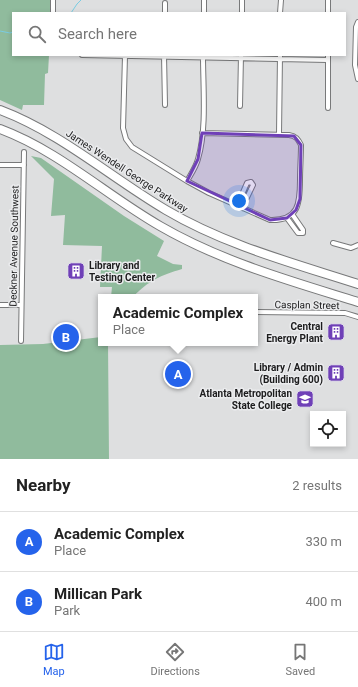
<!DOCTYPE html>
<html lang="en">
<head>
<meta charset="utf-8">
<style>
  :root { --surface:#fff; --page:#f6f6f6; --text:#222; --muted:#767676; --line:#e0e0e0; --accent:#2563eb }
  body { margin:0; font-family:Roboto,sans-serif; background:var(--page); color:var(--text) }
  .controls { position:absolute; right:12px; bottom:12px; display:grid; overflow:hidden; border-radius:0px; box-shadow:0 2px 6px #0003 }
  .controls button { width:36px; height:36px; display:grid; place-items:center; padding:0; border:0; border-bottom:1px solid var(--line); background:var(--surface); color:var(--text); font:20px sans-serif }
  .you { position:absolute; left:239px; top:201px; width:14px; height:14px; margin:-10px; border:3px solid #fff; border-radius:50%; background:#1a73e8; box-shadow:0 0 0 6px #1a73e833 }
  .badge { display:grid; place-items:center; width:26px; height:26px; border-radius:50%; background:var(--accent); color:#fff; font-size:13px; font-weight:700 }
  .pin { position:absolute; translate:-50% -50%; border:2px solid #fff; box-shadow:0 1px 4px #0006 }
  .popup { position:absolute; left:98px; top:294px; width:160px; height:52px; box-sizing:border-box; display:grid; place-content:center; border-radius:0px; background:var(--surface); filter:drop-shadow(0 1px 3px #0005); font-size:13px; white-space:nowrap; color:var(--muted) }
  .popup b { font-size:15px; color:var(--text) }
  .popup::after { content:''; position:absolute; left:50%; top:100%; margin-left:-8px; border:8px solid transparent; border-top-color:var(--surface) }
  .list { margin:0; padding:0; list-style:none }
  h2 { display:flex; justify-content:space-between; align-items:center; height:52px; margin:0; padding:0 16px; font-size:17px }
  h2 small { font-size:13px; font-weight:400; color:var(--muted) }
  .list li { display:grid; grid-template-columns:26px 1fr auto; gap:12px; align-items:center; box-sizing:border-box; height:60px; padding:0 16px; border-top:1px solid var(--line) }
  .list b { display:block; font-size:15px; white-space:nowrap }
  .list p { margin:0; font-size:13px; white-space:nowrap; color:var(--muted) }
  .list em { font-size:13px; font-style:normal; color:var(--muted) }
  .icon { flex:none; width:22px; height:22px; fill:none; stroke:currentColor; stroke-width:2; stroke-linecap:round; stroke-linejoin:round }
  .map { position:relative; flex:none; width:358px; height:459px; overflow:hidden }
  .search { position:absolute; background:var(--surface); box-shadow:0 2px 6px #0003; left:12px; right:12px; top:12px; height:44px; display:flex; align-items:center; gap:10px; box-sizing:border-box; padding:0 14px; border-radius:0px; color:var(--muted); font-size:15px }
  .sheet { height:172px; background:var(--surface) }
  nav { display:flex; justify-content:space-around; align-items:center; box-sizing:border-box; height:56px; border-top:1px solid var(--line); background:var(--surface); font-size:11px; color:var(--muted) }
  nav a { display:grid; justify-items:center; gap:2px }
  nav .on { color:var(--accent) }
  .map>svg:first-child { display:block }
</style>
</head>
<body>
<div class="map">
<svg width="358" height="459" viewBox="0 0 358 459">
  <rect width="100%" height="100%" fill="#dedfe0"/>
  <path fill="#90bb9d" d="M 0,0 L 50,0 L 50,13 L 13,13 L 13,55 L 49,55 L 48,73 L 45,74 L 44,105 L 23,105 L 22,110 L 0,100 Z
    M 31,156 L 41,158 L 124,216 L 164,241 L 157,256 L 173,264 L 182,265 L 182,269 C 161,275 148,281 133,297 L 111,297 L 112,287 L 100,287 L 102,246 L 63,245 L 65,215 L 51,216 L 54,179 Z
    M 101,337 L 101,343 L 108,343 L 109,459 L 0,459 L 0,345 L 43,344 Z"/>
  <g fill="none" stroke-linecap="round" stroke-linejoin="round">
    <path stroke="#7acce2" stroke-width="1" d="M 71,13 L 77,4 L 81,0
      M 0,31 L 10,33 L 13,32"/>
    <defs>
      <path id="minor" d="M 328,0 L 328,13
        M 53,13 L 53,0
        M 165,13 L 165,3
        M 204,13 L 204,0
        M 242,13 L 242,0
        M 280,13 L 281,0
        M 358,22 L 356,27 L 355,65 L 358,79
        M 82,55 L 328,60
        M 164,55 L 165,105
        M 328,55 L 328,108
        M 125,56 L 123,128 L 126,139 L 132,147 L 187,181 L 209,193 L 270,220 C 299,221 300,203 300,180 C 300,168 301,157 301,145 C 298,139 296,136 289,135 L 202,133
        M 240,106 L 241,55
        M 279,134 L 280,55
        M 0,165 L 24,165
        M 187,181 C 191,174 196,167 198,159 C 207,129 203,87 203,56
        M 237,206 L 247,183 L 251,182 L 253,185 L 242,208
        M 287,218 L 298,233 L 303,233 L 303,230 L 292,214
        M 333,243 L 351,248 L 358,245
        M 0,305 L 21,305
        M 255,312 L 345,313 L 358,317
        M 21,341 L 24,152"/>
      <path id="motorway" d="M 0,110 C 61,133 110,177 166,210 C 225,245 293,263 358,284
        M 0,129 C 59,151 106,195 160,226 C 222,262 291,281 358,302"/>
    </defs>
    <use href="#minor" stroke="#78797a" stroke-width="6"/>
    <use href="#motorway" stroke="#78797a" stroke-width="10"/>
    <use href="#minor" stroke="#fff" stroke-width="4"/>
    <use href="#motorway" stroke="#fff" stroke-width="8"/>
  </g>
  <path fill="#6f40b7" fill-opacity="0.2" stroke="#6f40b7" stroke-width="3" stroke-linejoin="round" d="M 202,133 L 294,136 L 301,145 L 300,199 L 296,210 L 287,218 L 270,220 L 187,181 L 198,159 Z"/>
  <defs>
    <symbol id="building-square" viewBox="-11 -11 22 22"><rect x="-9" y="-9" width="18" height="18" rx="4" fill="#6f40b7" stroke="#ebecee"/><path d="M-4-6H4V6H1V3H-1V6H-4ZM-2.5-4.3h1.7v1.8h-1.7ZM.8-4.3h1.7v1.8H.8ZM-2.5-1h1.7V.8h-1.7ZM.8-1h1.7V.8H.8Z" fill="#fff"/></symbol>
    <symbol id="university-square" viewBox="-11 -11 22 22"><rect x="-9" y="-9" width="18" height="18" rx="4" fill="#6f40b7" stroke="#ebecee"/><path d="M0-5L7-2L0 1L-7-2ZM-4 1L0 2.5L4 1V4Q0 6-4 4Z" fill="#fff"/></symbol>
  </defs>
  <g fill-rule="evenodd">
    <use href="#building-square" x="66" y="261" width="20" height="20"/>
    <use href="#building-square" x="326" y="322" width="20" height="20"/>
    <use href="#building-square" x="326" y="363" width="20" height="20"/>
    <use href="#university-square" x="295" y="389" width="20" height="20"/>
  </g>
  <g text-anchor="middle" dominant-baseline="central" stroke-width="3" stroke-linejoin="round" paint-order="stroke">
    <g font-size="10" fill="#1c1c1d" stroke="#ebecee">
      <text transform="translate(127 171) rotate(33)">James Wendell George Parkway</text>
      <text transform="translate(14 246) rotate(-89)">Deckner Avenue Southwest</text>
      <text transform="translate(307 305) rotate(1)">Casplan Street</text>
    </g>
    <g font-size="10" font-weight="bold" fill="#1c1c1d" stroke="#ebecee" text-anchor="end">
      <text x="89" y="265" text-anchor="start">Library and<tspan x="89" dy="12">Testing Center</tspan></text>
      <text x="323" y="326">Central<tspan x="323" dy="12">Energy Plant</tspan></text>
      <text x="323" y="367">Library / Admin<tspan x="323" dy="12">(Building 600)</tspan></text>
      <text x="292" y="393">Atlanta Metropolitan<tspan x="292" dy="12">State College</tspan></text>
    </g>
  </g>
</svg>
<div class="controls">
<button><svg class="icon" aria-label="locate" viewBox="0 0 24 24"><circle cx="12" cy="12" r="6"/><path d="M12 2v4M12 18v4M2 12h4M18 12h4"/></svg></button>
</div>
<div class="you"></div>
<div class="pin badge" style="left:178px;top:374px">A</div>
<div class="popup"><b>Academic Complex</b>Place</div>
<div class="pin badge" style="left:66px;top:337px">B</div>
<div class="search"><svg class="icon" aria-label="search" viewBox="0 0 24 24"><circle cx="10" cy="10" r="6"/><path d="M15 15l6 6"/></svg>Search here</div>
</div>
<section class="sheet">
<h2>Nearby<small>2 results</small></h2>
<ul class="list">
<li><span class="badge">A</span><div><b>Academic Complex</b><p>Place</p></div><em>330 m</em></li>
<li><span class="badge">B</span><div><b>Millican Park</b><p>Park</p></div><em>400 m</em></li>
</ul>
</section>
<nav>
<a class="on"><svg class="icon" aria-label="map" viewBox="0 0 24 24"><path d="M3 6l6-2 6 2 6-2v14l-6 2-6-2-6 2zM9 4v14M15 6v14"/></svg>Map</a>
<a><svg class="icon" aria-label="directions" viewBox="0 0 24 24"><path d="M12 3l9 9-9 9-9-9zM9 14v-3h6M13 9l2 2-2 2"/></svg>Directions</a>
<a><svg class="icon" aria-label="saved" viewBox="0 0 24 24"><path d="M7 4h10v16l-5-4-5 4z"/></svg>Saved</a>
</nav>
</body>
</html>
